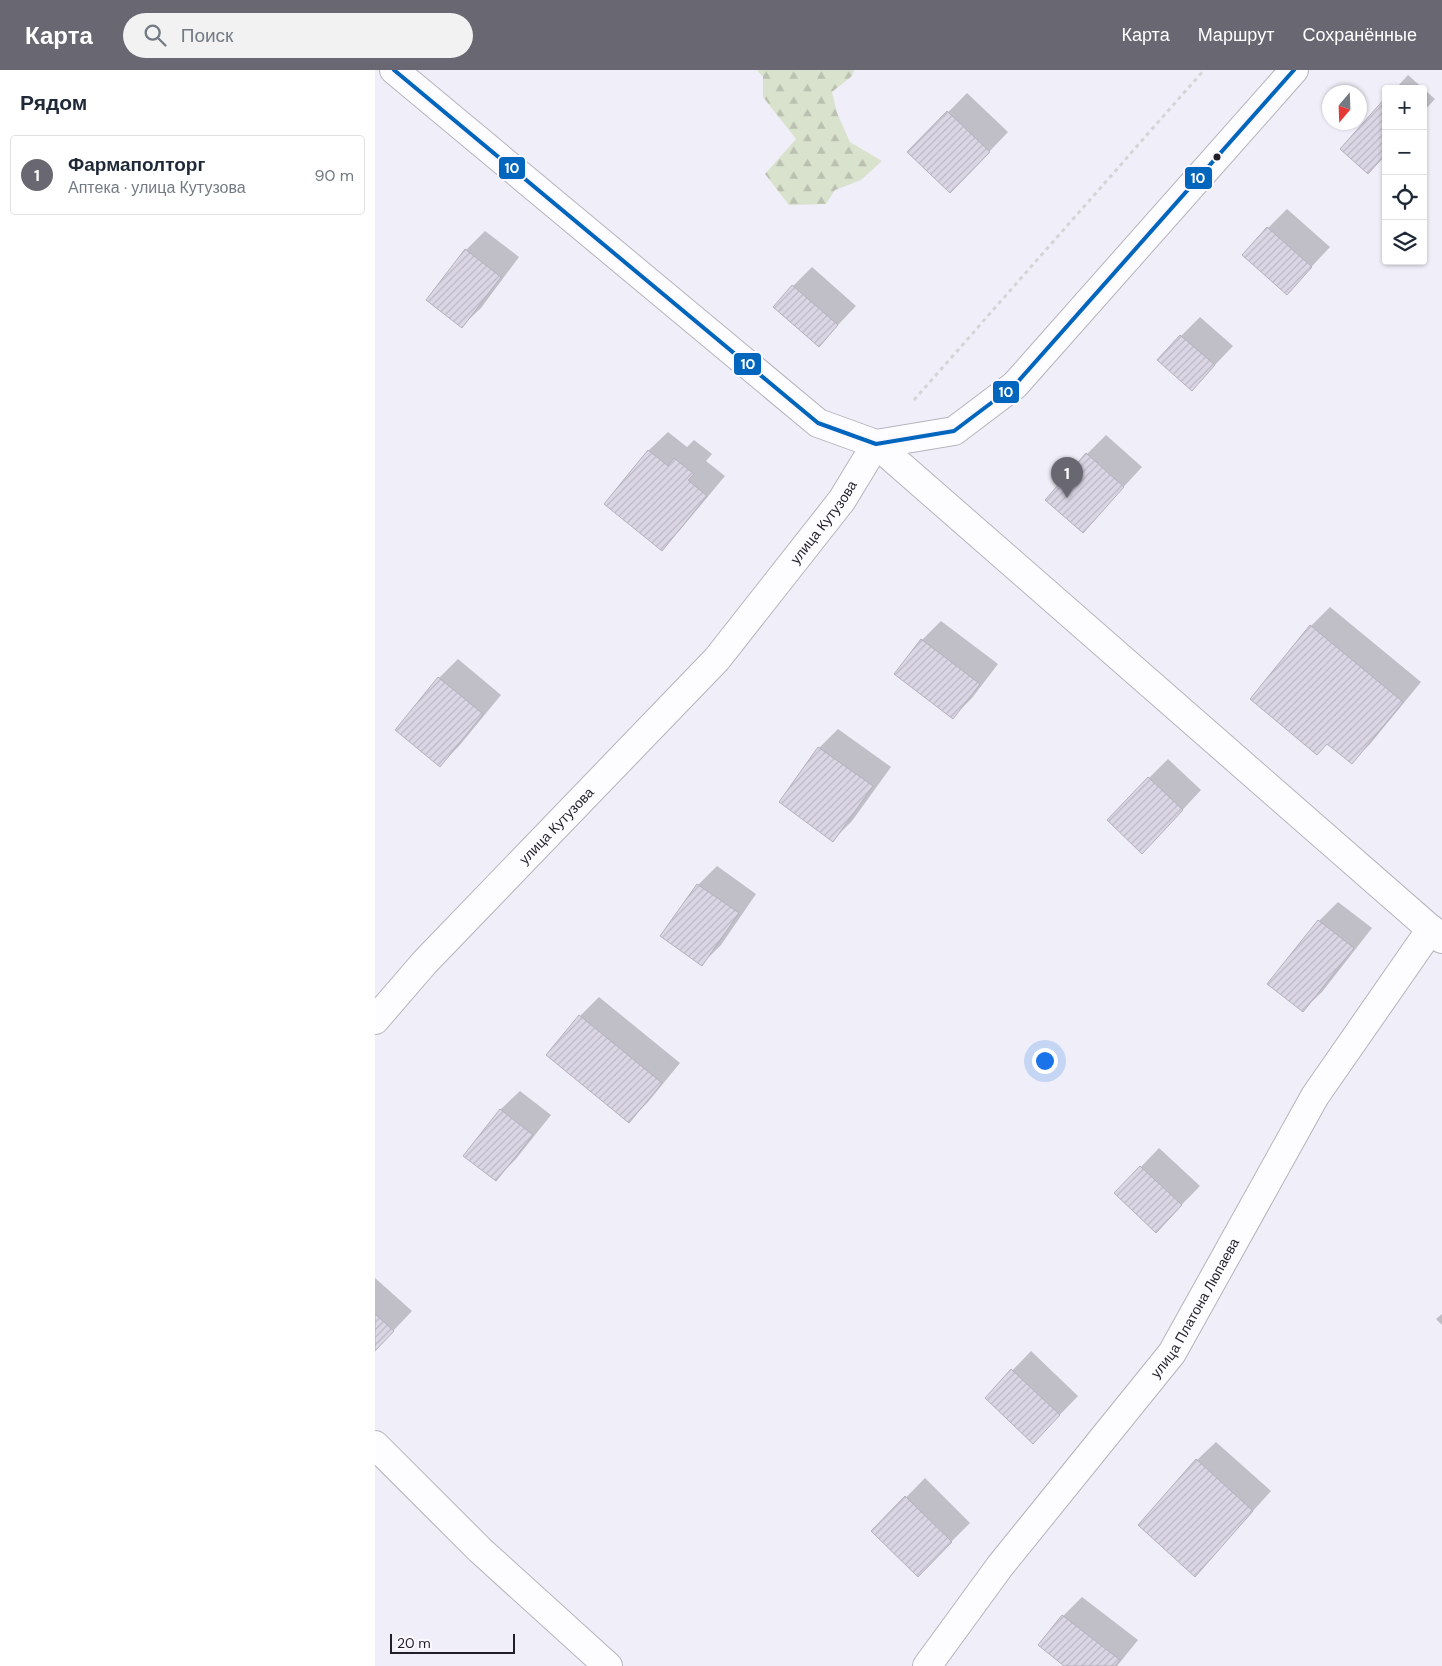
<!DOCTYPE html>
<html lang="ru">
<head>
<meta charset="utf-8">
<style>
  :root { --surface:#fff; --page:#f2f2f3; --text:#1f2937; --muted:#747a83; --line:#e0e1e3; --accent:#696771 }
  body { margin:0; font-family:"DM Sans",sans-serif; background:var(--page); color:var(--text) }
  .controls { position:absolute; right:15px; top:15px; display:grid; overflow:hidden; border-radius:5px; box-shadow:0 1px 4px #0004 }
  .controls button { width:45px; height:45px; display:grid; place-items:center; padding:0; border:0; border-bottom:1px solid var(--line); background:var(--surface); color:var(--text); font:25px sans-serif }
  .compass { position:absolute; left:947px; top:15px; width:45px; height:45px; border-radius:50%; background:var(--surface); box-shadow:0 1px 4px #0004; rotate:199deg }
  .scale { position:absolute; left:15px; bottom:12px; width:125px; box-sizing:border-box; padding-left:5px; border:2px solid #211e28; border-top:0; font-size:14px; line-height:18px; white-space:nowrap; color:#211e28; -webkit-text-stroke:4px #fbf9ff; paint-order:stroke }
  .you { position:absolute; left:669px; top:990px; width:18px; height:18px; margin:-12px; border:4px solid #fff; border-radius:50%; background:#1a73e8; box-shadow:0 0 0 8px #1a73e833 }
  .badge { display:grid; place-items:center; width:32px; height:32px; border-radius:50%; background:var(--accent); color:#fff; font-size:16px; font-weight:700 }
  .pin { position:absolute; translate:-50% -41px; filter:drop-shadow(0 1px 2px #0008) }
  .pin::after { content:''; position:absolute; top:26px; width:18px; height:15px; background:inherit; clip-path:polygon(0 0,100% 0,50% 100%) }
  .list { margin:0; padding:0; list-style:none }
  h2 { display:flex; justify-content:space-between; align-items:center; height:65px; margin:0; padding:0 20px; font-size:21px }
  h2 small { font-size:16px; font-weight:400; color:var(--muted) }
  .list li { display:grid; grid-template-columns:32px 1fr auto; gap:15px; align-items:center; box-sizing:border-box; height:80px; margin:0 10px 10px; padding:0 10px; border:1px solid var(--line); border-radius:5px }
  .list b { display:block; font-size:19px; white-space:nowrap }
  .list p { margin:0; font-size:16px; white-space:nowrap; color:var(--muted) }
  .list em { font-size:16px; font-style:normal; color:var(--muted) }
  .icon { flex:none; width:28px; height:28px; fill:none; stroke:currentColor; stroke-width:2; stroke-linecap:round; stroke-linejoin:round }
  .map { position:relative; flex:none; width:1067px; height:1596px; overflow:hidden }
  header { display:flex; align-items:center; gap:30px; box-sizing:border-box; height:70px; padding:0 25px; background:var(--accent); color:#fff }
  header strong { font-size:24px }
  nav { display:flex; gap:28px; margin-inline-start:auto; font-size:18px }
  .search { width:350px; height:45px; background:var(--page); display:flex; align-items:center; gap:12px; box-sizing:border-box; padding:0 18px; border-radius:28px; color:var(--muted); font-size:19px }
  main { display:flex }
  aside { flex:1; background:var(--surface) }
  .map>svg:first-child { display:block }
</style>
</head>
<body>
<header>
<strong>Карта</strong>
<div class="search"><svg class="icon" aria-label="search" viewBox="0 0 24 24"><circle cx="10" cy="10" r="6"/><path d="M15 15l6 6"/></svg>Поиск</div>
<nav><a>Карта</a><a>Маршрут</a><a>Сохранённые</a></nav>
</header>
<main>
<aside>
<h2>Рядом<small></small></h2>
<ul class="list">
<li><span class="badge">1</span><div><b>Фармаполторг</b><p>Аптека · улица Кутузова</p></div><em>90 m</em></li>
</ul>
</aside>
<div class="map">
<svg width="1067" height="1596" viewBox="0 0 1067 1596">
  <defs>
    <pattern id="forest-firs" width="22" height="20" patternUnits="userSpaceOnUse" patternTransform="scale(1.25)"><rect width="22" height="20" fill="#d9e2cd"/><path d="M5 1l3.5 6h-7zM16 11l3.5 6h-7z" fill="#bac1b0"/></pattern>
    <pattern id="building-hatch" width="6" height="6" patternUnits="userSpaceOnUse" patternTransform="scale(1.25)"><rect width="6" height="6" fill="#dad6e5"/><path d="M-1 1l2-2M0 6l6-6M5 7l2-2" fill="none" stroke="#bbb7c4"/></pattern>
  </defs>
  <rect width="100%" height="100%" fill="#f0eef8"/>
  <path fill="url(#forest-firs)" d="M 382,0 L 479,0 L 477,6 L 457,22 L 462,43 L 475,72 L 507,91 L 486,110 L 460,120 L 451,134 L 414,135 L 390,104 L 421,69 L 388,27 L 388,7 Z"/>
  <path fill="#0003" d="M 1033,5 L 1060,29 L 1048,42 L 1048,19 L 1020,19 Z
    M 592,23 L 633,62 L 594,103 L 534,82 Z
    M 912,139 L 955,177 L 912,223 L 893,158 Z
    M 110,161 L 144,187 L 106,238 L 87,256 L 91,180 Z
    M 437,197 L 481,236 L 443,276 L 418,216 Z
    M 825,247 L 858,276 L 817,319 L 806,266 Z
    M 293,362 L 312,377 L 319,370 L 337,384 L 331,391 L 350,406 L 305,460 L 286,479 L 230,433 L 274,380 Z
    M 731,365 L 767,397 L 708,461 L 712,384 Z
    M 955,537 L 1046,612 L 995,674 L 977,692 L 953,673 L 936,556 Z
    M 566,551 L 623,594 L 597,628 L 578,647 L 547,570 Z
    M 83,589 L 126,625 L 84,676 L 65,695 L 64,608 Z
    M 463,659 L 516,697 L 477,751 L 458,770 L 444,678 Z
    M 793,689 L 826,720 L 786,763 L 774,708 Z
    M 342,796 L 381,824 L 346,875 L 327,894 L 323,815 Z
    M 963,832 L 997,858 L 947,922 L 928,940 L 944,851 Z
    M 224,927 L 305,993 L 273,1032 L 254,1051 L 205,946 Z
    M 145,1021 L 176,1045 L 140,1090 L 121,1109 L 90,1085 L 126,1039 Z
    M 784,1078 L 825,1116 L 781,1161 L 741,1123 Z
    M 0,1208 L 37,1241 L 0,1280 Z
    M 1067,1244 L 1067,1255 L 1061,1249 Z
    M 656,1281 L 703,1326 L 677,1353 L 611,1328 Z
    M 841,1372 L 896,1421 L 820,1505 L 822,1390 Z
    M 550,1408 L 595,1453 L 543,1505 L 498,1461 Z
    M 707,1527 L 763,1570 L 742,1596 L 691,1596 L 665,1575 L 688,1546 Z"/>
  <path fill="url(#building-hatch)" stroke="#b4b2bc" d="M 1011,27 L 1011,84 L 993,104 L 965,79 Z
    M 572,41 L 615,82 L 575,123 L 532,82 Z
    M 892,157 L 937,197 L 912,225 L 867,185 Z
    M 90,179 L 126,207 L 87,258 L 51,230 Z
    M 417,215 L 463,255 L 444,277 L 398,237 Z
    M 805,265 L 840,295 L 817,321 L 782,290 Z
    M 273,380 L 293,396 L 299,388 L 319,404 L 313,410 L 332,426 L 287,481 L 229,434 Z
    M 711,383 L 749,417 L 708,463 L 670,430 Z
    M 935,555 L 1028,632 L 977,694 L 952,674 L 942,685 L 875,629 Z
    M 546,569 L 605,614 L 578,649 L 519,604 Z
    M 63,607 L 108,644 L 65,697 L 20,660 Z
    M 443,677 L 498,716 L 458,772 L 404,732 Z
    M 773,707 L 808,740 L 767,784 L 732,750 Z
    M 322,814 L 364,843 L 327,896 L 285,866 Z
    M 943,850 L 979,878 L 928,942 L 892,914 Z
    M 204,945 L 287,1013 L 254,1053 L 171,985 Z
    M 125,1039 L 158,1065 L 121,1111 L 88,1086 Z
    M 765,1096 L 807,1135 L 781,1163 L 739,1123 Z
    M 0,1244 L 19,1261 L 0,1281 Z
    M 636,1299 L 685,1345 L 658,1374 L 610,1328 Z
    M 821,1389 L 878,1441 L 820,1507 L 763,1455 Z
    M 530,1426 L 577,1472 L 543,1507 L 496,1461 Z
    M 687,1545 L 745,1590 L 740,1596 L 689,1596 L 663,1575 Z"/>
  <g fill="none" stroke-linecap="round" stroke-linejoin="round">
    <defs>
      <g id="street">
        <path id="s1" d="M 0,950 L 50,892 L 342,589 L 467,430 L 501,374 L 1067,869"/>
        <path d="M 0,1375 L 105,1480 L 233,1596"/>
        <path id="s2" d="M 552,1596 L 625,1496 L 797,1283 L 940,1026 L 1056,859"/>
      </g>
      <path id="secondary" d="M 19,0 L 443,353 L 501,374 L 579,361 L 640,315 L 919,0"/>
    </defs>
    <use href="#street" stroke="#b5b3bd" stroke-width="30"/>
    <use href="#secondary" stroke="#b5b3bd" stroke-width="30"/>
    <path stroke="#d5d4d7" stroke-width="3" stroke-dasharray="4 4" stroke-linecap="butt" d="M 539,330 L 829,0"/>
    <use href="#street" stroke="#fdfcfe" stroke-width="28"/>
    <use href="#secondary" stroke="#fdfcfe" stroke-width="28"/>
    <defs>
      <path id="bus-1" d="M 19,0 L 443,353 L 501,374
        M 501,374 L 579,361 L 640,315 L 919,0"/>
    </defs>
    <use href="#bus-1" stroke="#fbf9ff" stroke-width="8"/>
    <use href="#bus-1" stroke="#0065bd" stroke-width="4"/>
  </g>
  <circle fill="#211e28" stroke="#fbf9ff" stroke-width="2" cx="842" cy="87" r="4.5"/>
  <g text-anchor="middle" dominant-baseline="central" stroke-width="4" stroke-linejoin="round" paint-order="stroke">
    <g font-size="14" fill="#211e28" stroke="#fbf9ff">
      <text stroke="none"><textPath href="#s1" startOffset="671">улица Кутузова</textPath></text>
      <text stroke="none"><textPath href="#s1" startOffset="266">улица Кутузова</textPath></text>
      <text stroke="none"><textPath href="#s2" startOffset="448">улица Платона Люпаева</textPath></text>
    </g>
  </g>
  <g stroke="#fbf9ff" stroke-width="2">
    <rect x="123" y="86" width="28" height="24" rx="5" fill="#0065bd"/>
    <rect x="809" y="96" width="29" height="24" rx="5" fill="#0065bd"/>
    <rect x="358" y="282" width="29" height="24" rx="5" fill="#0065bd"/>
    <rect x="617" y="310" width="28" height="24" rx="5" fill="#0065bd"/>
  </g>
  <g font-size="14" text-anchor="middle" font-weight="bold" fill="#fff">
    <text x="137" y="103">10</text>
    <text x="823" y="113">10</text>
    <text x="373" y="299">10</text>
    <text x="631" y="327">10</text>
  </g>
</svg>
<div class="controls">
<button>+</button>
<button>−</button>
<button><svg class="icon" aria-label="locate" viewBox="0 0 24 24"><circle cx="12" cy="12" r="6"/><path d="M12 2v4M12 18v4M2 12h4M18 12h4"/></svg></button>
<button><svg class="icon" aria-label="layers" viewBox="0 0 24 24"><path d="M12 4l9 5-9 5-9-5zM3 14l9 5 9-5"/></svg></button>
</div>
<svg class="compass" viewBox="-18 -18 36 36"><path d="M0-13l5 13h-10z" fill="#e53935"/><path d="M0 13l5-13h-10z" fill="#747a83"/></svg>
<div class="scale">20 m</div>
<div class="you"></div>
<div class="pin badge" style="left:692px;top:428px">1</div>
</div>
</main>
</body>
</html>
